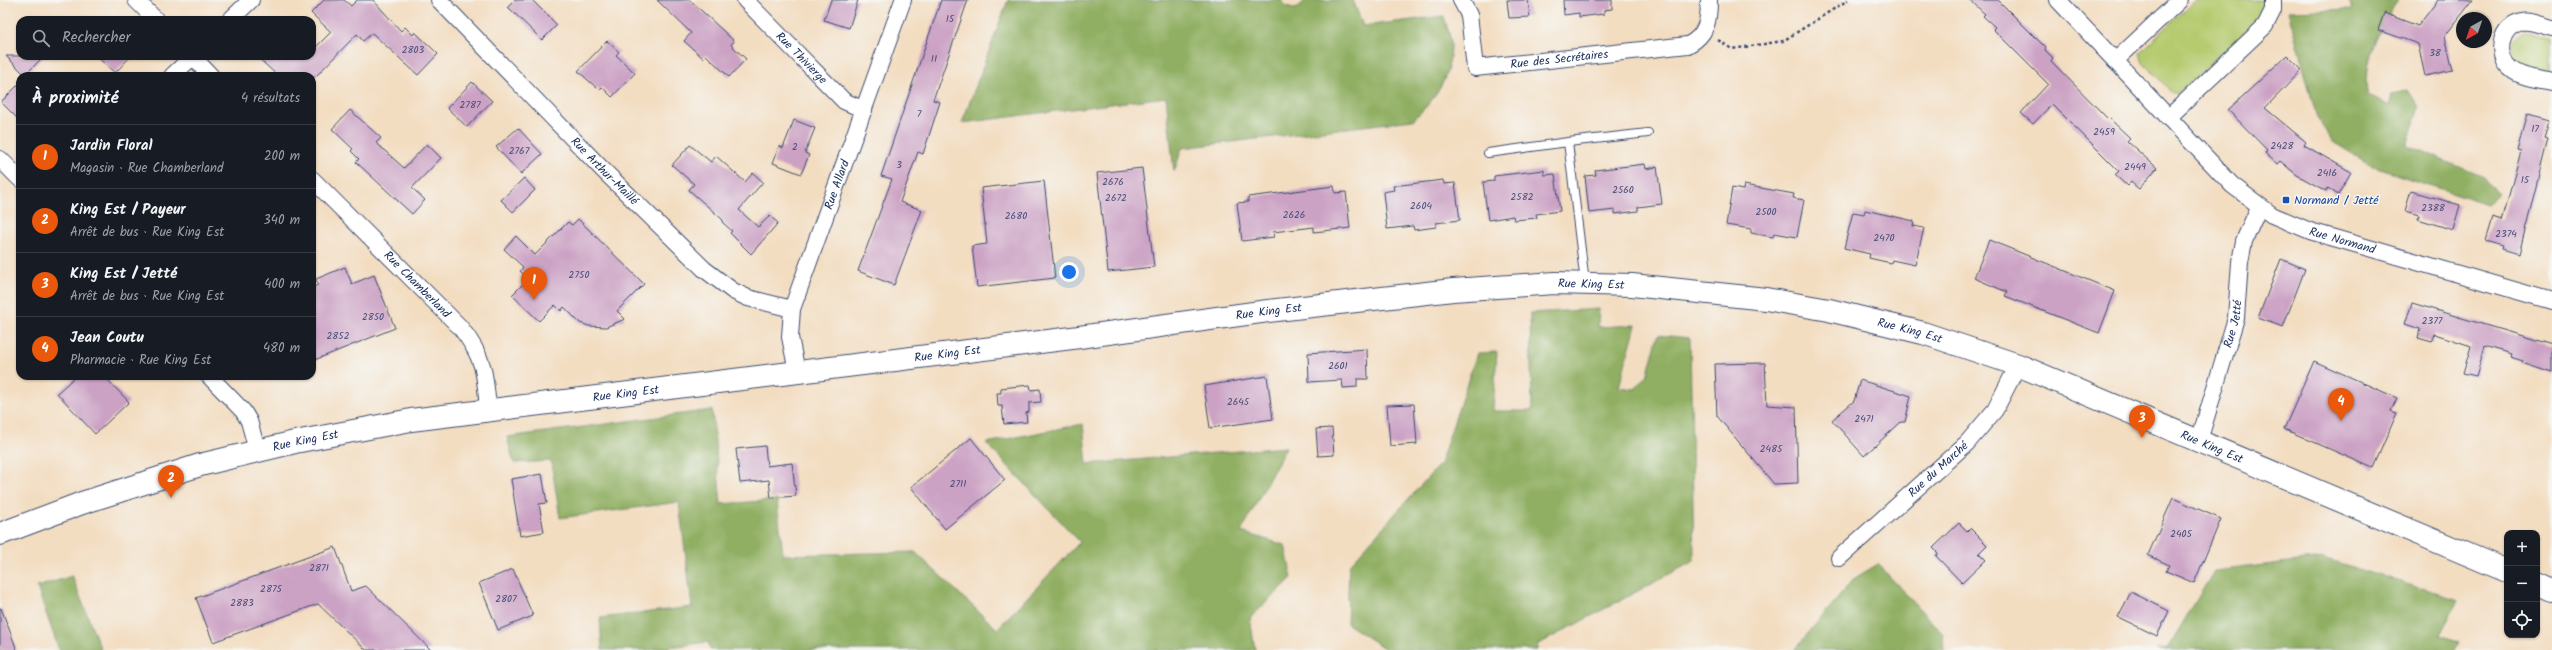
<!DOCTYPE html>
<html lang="fr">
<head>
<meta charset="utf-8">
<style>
  :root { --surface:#171b24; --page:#20242c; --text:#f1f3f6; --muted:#9ea1a6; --line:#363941; --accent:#ea580c }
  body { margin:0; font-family:Kalam,sans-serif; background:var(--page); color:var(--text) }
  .controls { position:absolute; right:12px; bottom:12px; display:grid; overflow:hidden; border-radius:8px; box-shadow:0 1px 3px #0004 }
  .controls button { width:36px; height:36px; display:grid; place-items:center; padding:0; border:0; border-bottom:1px solid var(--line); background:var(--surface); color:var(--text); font:20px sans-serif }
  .compass { position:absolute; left:2456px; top:12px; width:36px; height:36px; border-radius:50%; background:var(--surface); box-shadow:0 1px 3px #0004; rotate:220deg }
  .you { position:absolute; left:1069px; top:272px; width:14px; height:14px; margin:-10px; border:3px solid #fff; border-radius:50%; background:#1a73e8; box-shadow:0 0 0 6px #1a73e833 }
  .badge { display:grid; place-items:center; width:26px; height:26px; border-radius:50%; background:var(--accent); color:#fff; font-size:13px; font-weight:700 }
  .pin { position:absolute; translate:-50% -33px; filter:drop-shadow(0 1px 2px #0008) }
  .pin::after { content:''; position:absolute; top:21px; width:14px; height:12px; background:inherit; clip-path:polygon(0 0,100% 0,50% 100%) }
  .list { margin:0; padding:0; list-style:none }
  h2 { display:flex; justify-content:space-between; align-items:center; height:52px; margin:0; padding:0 16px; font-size:17px }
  h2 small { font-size:13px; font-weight:400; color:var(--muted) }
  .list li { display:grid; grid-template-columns:26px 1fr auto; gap:12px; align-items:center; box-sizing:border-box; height:64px; padding:0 16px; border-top:1px solid var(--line) }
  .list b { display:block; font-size:15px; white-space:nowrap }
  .list p { margin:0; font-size:13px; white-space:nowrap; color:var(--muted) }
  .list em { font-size:13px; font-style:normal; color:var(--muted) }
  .icon { flex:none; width:22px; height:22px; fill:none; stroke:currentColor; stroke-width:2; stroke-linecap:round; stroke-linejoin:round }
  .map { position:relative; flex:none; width:2552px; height:650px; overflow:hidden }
  .search { position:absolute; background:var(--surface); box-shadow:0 1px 3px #0004; left:16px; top:16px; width:300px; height:44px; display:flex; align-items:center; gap:10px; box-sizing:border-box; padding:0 14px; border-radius:12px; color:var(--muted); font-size:15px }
  .panel { position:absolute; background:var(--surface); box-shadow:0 1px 3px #0004; left:16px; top:72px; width:300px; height:308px; border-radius:12px }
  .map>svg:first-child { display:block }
</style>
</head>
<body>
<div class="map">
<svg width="2552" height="650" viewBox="0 0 2552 650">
  <rect width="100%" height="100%" fill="#f6f6f2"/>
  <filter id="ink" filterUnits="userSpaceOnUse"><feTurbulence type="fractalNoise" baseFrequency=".025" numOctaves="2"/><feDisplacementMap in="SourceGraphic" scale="8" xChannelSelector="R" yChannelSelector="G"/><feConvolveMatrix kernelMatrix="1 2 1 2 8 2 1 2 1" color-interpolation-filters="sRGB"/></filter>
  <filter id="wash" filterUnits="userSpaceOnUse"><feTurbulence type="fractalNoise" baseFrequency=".012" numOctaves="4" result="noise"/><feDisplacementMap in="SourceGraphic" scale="16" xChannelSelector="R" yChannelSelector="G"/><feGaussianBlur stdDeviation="0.9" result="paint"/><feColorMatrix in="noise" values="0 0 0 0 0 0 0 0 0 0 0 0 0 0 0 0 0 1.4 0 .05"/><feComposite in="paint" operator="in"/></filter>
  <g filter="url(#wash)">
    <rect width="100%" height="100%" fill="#f3ddc1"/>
    <path fill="#b6cb6f" stroke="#687d66" d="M 2195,0 L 2265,0 L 2265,9 L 2259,19 L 2183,89 L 2178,93 L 2173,93 L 2143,63 L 2140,53 Z
      M 2525,31 L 2552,38 L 2552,72 L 2521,64 L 2513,58 C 2509,45 2512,35 2525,31 Z"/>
    <path fill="#90af62" stroke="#566f60" d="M 1008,0 L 1281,0 L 1287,6 L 1296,9 L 1306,0 L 1353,0 L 1363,26 L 1444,16 C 1446,26 1452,38 1451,47 C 1449,81 1436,98 1413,120 L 1182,148 L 1174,172 L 1166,97 L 962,123 Z
      M 2349,0 L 2399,0 C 2380,21 2361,68 2369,96 L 2389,106 L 2392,93 L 2408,90 L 2419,107 L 2407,145 L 2484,177 L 2498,195 L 2487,204 L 2374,167 L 2333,142 L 2317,118 L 2288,11 L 2352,9 Z
      M 1599,309 L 1598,327 L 1636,325 L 1619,387 L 1635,389 L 1648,373 L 1658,335 L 1690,338 L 1694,561 L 1537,645 L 1537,650 L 1387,650 L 1347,624 L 1349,565 L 1440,464 L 1477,353 L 1497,352 L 1493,411 L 1532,411 L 1530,313 Z
      M 712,410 L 721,504 L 777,500 L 783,555 L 915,552 L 997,629 L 1080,542 L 986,443 L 1083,424 L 1087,464 L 1286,447 L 1241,532 L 1285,545 L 1292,578 L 1250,618 L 1255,650 L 710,650 L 708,642 L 647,650 L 602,650 L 600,618 L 692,607 L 679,502 L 560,518 L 551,461 L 514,463 L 507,437 Z
      M 2323,558 L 2458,600 L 2441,635 L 2459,642 L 2455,650 L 2157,650 L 2167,649 L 2214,571 Z
      M 1878,564 L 1943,634 L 1944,650 L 1794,650 L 1855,578 Z
      M 72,576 L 101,650 L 59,650 L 37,587 Z"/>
    <g id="blocks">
      <path fill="#cba1c4" d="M 324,0 L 344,0 L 351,6 L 357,0 L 373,0 L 401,31 L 405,27 L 413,35 L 415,32 L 438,54 L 418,75 L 372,33 L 363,41 L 357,34 L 316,76 L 278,76 L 256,56 L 312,56 L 312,51 L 331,32 L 311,13 Z
        M 515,0 L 532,0 L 557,25 L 542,40 L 508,7 Z
        M 657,0 L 690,0 L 734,41 L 731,45 L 746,59 L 729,77 L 706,55 L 703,58 L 684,41 L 691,33 Z
        M 831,0 L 858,0 L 849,28 L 824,20 Z
        M 941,0 L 968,0 L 933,100 L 940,102 L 923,154 L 918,152 L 900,202 L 922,210 L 894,285 L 858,271 L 892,179 L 881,176 Z
        M 1507,0 L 1528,0 L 1530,17 L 1509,18 Z
        M 1563,0 L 1612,0 L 1612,9 L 1604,10 L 1604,14 L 1579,17 L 1579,13 L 1564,15 Z
        M 1970,0 L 1998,0 L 2046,48 L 2045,50 L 2053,58 L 2051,61 L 2108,119 L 2109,118 L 2130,138 L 2127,141 L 2157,168 L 2139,189 L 2131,182 L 2127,186 L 2115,175 L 2119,171 L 2052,104 L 2033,124 L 2021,113 L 2048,84 L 1993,29 L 1995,27 L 1983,16 L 1985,14 Z
        M 2438,0 L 2473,0 L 2445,36 L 2453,70 L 2425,76 L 2418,44 L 2378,30 L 2384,13 L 2418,26 Z
        M 607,41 L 619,52 L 616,55 L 635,73 L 612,97 L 602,87 L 599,90 L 578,71 Z
        M 2287,55 L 2302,70 L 2265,108 L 2306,142 L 2304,145 L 2351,172 L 2338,195 L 2328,188 L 2326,191 L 2297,175 L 2280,161 L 2277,164 L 2265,153 L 2267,150 L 2228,110 Z
        M 6,56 L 44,56 L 25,75 Z
        M 96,56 L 131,56 L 115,73 Z
        M 472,82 L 492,101 L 467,127 L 447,108 Z
        M 20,83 L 20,121 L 1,102 Z
        M 350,110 L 381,138 L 376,143 L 404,168 L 427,144 L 441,158 L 412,188 L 425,200 L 412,214 L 356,162 L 359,159 L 351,151 L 353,149 L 332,129 Z
        M 2527,114 L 2550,120 L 2545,138 L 2548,139 L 2519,254 L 2502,249 L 2503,246 L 2485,241 L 2492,218 L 2502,221 L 2521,151 L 2517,150 Z
        M 794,120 L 815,128 L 805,153 L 809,155 L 801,174 L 773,163 L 779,146 L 783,148 Z
        M 518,128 L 542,154 L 521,174 L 496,147 Z
        M 690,145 L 711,162 L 716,156 L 745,182 L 753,173 L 763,182 L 739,210 L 758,227 L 770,216 L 778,223 L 751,254 L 730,233 L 732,231 L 722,222 L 723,220 L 689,190 L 694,184 L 672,165 Z
        M 1645,164 L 1646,169 L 1657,167 L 1662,204 L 1638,207 L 1638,211 L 1615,214 L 1615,210 L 1589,213 L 1585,176 L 1596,175 L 1595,170 Z
        M 1142,168 L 1154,267 L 1108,272 L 1097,173 Z
        M 1544,170 L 1544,175 L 1555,174 L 1560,211 L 1536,214 L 1537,218 L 1514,220 L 1513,216 L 1488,220 L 1483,182 L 1494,181 L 1494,176 Z
        M 524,178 L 535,190 L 513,212 L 501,200 Z
        M 1443,180 L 1444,184 L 1455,183 L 1460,220 L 1436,223 L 1436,227 L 1414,230 L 1413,226 L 1387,229 L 1383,192 L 1394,190 L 1393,186 Z
        M 1044,181 L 1055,278 L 977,287 L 972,246 L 987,244 L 981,188 Z
        M 1744,185 L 1794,194 L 1793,198 L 1804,200 L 1797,237 L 1774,233 L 1773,237 L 1751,233 L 1751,229 L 1726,225 L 1732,188 L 1743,190 Z
        M 1334,186 L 1335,193 L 1346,192 L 1350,228 L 1314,232 L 1314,227 L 1273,232 L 1274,237 L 1242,241 L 1237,203 L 1248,202 L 1248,197 Z
        M 2411,191 L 2460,205 L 2453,230 L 2418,219 L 2419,215 L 2405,211 Z
        M 1865,210 L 1914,221 L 1913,226 L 1924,228 L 1915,265 L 1892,260 L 1891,263 L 1869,258 L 1870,254 L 1844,248 L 1853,212 L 1864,214 Z
        M 578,219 L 644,284 L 617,311 L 625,319 L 606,327 L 589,326 L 580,323 L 564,307 L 561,311 L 555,305 L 539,321 L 512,295 L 528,279 L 520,271 L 523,267 L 504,249 L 516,236 L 535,255 L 568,222 L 572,225 Z
        M 1989,240 L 2115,291 L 2099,333 L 2005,296 L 2007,292 L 1974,278 Z
        M 2281,259 L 2305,269 L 2283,327 L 2258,318 Z
        M 345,267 L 352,284 L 374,275 L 395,328 L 312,361 L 312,288 L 318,285 L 316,279 Z
        M 2412,303 L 2552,345 L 2552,373 L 2522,363 L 2523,361 L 2510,357 L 2511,354 L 2485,346 L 2476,376 L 2463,373 L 2471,346 L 2435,334 L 2432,342 L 2418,338 L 2420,329 L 2405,324 Z
        M 1367,349 L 1368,379 L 1357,379 L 1357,387 L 1343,388 L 1342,380 L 1309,382 L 1308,353 Z
        M 2314,361 L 2397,398 L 2391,411 L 2397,413 L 2373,468 L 2284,429 Z
        M 1765,363 L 1767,405 L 1796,407 L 1798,483 L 1774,484 L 1717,416 L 1715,364 Z
        M 76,376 L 104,376 L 129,402 L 95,434 L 57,393 Z
        M 1267,376 L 1273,419 L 1210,428 L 1204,386 Z
        M 1860,380 L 1911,396 L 1905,422 L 1901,422 L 1864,456 L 1832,420 L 1854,401 Z
        M 1030,385 L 1031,390 L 1040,389 L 1041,402 L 1029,403 L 1029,412 L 1026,413 L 1027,422 L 1004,424 L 1002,406 L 998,406 L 997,393 L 1001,393 L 1001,388 Z
        M 1414,404 L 1417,444 L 1390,446 L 1387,405 Z
        M 1332,428 L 1334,455 L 1318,456 L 1316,429 Z
        M 971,438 L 1005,480 L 945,529 L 911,487 Z
        M 765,446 L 767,466 L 792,463 L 796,496 L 771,498 L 769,480 L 740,483 L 736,449 Z
        M 542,474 L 547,503 L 539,504 L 544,532 L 520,536 L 511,479 Z
        M 2173,498 L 2221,519 L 2194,583 L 2166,571 L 2169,565 L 2148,555 Z
        M 1959,523 L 1967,531 L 1970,528 L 1987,545 L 1979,553 L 1986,560 L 1962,583 L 1936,556 L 1938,553 L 1933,548 Z
        M 335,547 L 351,591 L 366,586 L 431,650 L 366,650 L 318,604 L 213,642 L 196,598 Z
        M 513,569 L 533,616 L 498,630 L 479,583 Z
        M 2131,592 L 2169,611 L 2157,636 L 2118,617 Z
        M 0,608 L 1,608 L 17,650 L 0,650 Z"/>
    </g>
  </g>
  <g filter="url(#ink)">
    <use href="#blocks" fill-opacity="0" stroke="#3b496d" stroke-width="1"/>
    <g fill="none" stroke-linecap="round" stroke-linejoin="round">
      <defs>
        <path id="service" d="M 1568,142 L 1648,133
          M 1488,153 L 1568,142 L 1585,283"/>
        <g id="minor">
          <path d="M 136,0 L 156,20"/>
          <path id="s1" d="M 439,0 L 602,169 L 704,269 L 733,291 L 748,298 L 792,309"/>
          <path id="s2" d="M 745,0 L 844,101 L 864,110"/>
          <path id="s3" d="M 1461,0 L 1469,15 L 1475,68 L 1688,45 C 1707,35 1709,20 1709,0"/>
          <path id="s4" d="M 2058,0 L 2232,185 L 2272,215 L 2310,231 L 2552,301"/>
          <path d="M 230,20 L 251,0"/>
          <path d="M 2552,28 C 2543,26 2531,20 2522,22 C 2500,26 2494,56 2511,69 C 2521,78 2539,79 2552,82"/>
          <path d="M 192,56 L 211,76"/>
          <path d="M 2115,61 L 2180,0"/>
          <path d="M 172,76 L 193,56"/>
          <path d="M 2168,118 L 2265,26 L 2273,10 L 2273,0"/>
          <path d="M 0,159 L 20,179"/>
          <path id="s5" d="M 312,179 L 460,327 C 484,357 485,372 488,409"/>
          <path id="s6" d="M 797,372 L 790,337 L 792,309 L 903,0"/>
          <path d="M 209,376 L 243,411 L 249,421 L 257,450"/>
          <path id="s7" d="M 2199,441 L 2236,318 L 2240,262 L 2244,241 L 2259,207"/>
          <path id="s8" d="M 1839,558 L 1967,443 L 1995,410 L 2018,365"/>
        </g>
        <g id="primary">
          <path id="s9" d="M 0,534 L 82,503 L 200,465 L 295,442 L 411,420 L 1072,338 L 1268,311 L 1453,290 L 1555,283 L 1632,285 L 1766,299 L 1829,310 L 1923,333 L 2018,365 L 2507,571"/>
          <path d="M 2537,584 L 2552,591"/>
        </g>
      </defs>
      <use href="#service" stroke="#3b496d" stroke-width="10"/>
      <use href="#minor" stroke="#3b496d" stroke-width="18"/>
      <use href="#primary" stroke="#3b496d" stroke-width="24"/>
      <path stroke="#3b496d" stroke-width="2.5" stroke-dasharray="3 3" stroke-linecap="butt" d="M 1718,40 L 1732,49 L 1783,41 L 1848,0"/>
      <use href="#service" stroke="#fff" stroke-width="8"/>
      <use href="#minor" stroke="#fff" stroke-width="16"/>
      <use href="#primary" stroke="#fff" stroke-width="22"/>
    </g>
  </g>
  <rect fill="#1a4fb4" stroke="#f6f6f2" stroke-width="1.5" x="2282" y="196" width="8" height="8" rx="2"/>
  <g text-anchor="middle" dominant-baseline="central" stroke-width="3" stroke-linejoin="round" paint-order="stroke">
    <g font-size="10" fill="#474c78">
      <text x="950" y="19">15</text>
      <text x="413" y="50">2803</text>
      <text x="2435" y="53">38</text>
      <text x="934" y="59">11</text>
      <text x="470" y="105">2787</text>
      <text x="919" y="114">7</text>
      <text x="2535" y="129">17</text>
      <text x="2104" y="132">2459</text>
      <text x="2282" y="146">2428</text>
      <text x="795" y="147">2</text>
      <text x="519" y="151">2767</text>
      <text x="899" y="165">3</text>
      <text x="2135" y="167">2449</text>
      <text x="2327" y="173">2416</text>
      <text x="2525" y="180">15</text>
      <text x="1113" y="182">2676</text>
      <text x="1623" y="190">2560</text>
      <text x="1522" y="197">2582</text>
      <text x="1116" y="198">2672</text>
      <text x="1421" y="206">2604</text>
      <text x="2433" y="208">2388</text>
      <text x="1766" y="212">2500</text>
      <text x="1294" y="215">2626</text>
      <text x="1016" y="216">2680</text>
      <text x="2506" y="234">2374</text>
      <text x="1884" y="238">2470</text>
      <text x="579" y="275">2750</text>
      <text x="373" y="317">2850</text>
      <text x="2432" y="321">2377</text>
      <text x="338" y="336">2852</text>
      <text x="1338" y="366">2601</text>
      <text x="1238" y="402">2645</text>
      <text x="1864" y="419">2471</text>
      <text x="1771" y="449">2485</text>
      <text x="958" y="484">2711</text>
      <text x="2181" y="534">2405</text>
      <text x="319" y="568">2871</text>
      <text x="271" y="589">2875</text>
      <text x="506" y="599">2807</text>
      <text x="242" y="603">2883</text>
    </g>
    <g font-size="12" fill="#1b2f5e" stroke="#f6f6f2">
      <text stroke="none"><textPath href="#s2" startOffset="81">Rue Thivierge</textPath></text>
      <text stroke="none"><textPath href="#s3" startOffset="155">Rue des Secrétaires</textPath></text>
      <text stroke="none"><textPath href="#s1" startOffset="238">Rue Arthur-Maillé</textPath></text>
      <text stroke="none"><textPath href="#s6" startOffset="196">Rue Allard</textPath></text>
      <text stroke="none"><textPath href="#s4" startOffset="379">Rue Normand</textPath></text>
      <text stroke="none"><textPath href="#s9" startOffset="1616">Rue King Est</textPath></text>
      <text stroke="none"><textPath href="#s5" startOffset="149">Rue Chamberland</textPath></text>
      <text stroke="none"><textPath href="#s9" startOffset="1292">Rue King Est</textPath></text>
      <text stroke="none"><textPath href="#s7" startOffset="122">Rue Jetté</textPath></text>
      <text stroke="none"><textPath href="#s9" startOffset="1939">Rue King Est</textPath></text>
      <text stroke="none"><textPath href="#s9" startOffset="968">Rue King Est</textPath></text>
      <text stroke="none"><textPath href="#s9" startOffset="644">Rue King Est</textPath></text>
      <text stroke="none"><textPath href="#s9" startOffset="320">Rue King Est</textPath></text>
      <text stroke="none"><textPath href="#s9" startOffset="2263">Rue King Est</textPath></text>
      <text stroke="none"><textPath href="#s8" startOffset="133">Rue du Marché</textPath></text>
    </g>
    <g font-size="12" fill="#164399" stroke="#f6f6f2" text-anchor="start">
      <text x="2294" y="200">Normand / Jetté</text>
    </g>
  </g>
</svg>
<div class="controls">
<button>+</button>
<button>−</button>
<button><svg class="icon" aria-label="locate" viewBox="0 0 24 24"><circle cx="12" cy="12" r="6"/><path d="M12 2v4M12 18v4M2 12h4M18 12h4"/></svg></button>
</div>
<svg class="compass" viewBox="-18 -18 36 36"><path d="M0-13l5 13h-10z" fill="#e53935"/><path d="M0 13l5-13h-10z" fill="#9ea1a6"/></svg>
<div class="you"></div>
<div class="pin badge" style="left:534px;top:300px">1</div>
<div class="pin badge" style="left:171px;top:498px">2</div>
<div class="pin badge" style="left:2142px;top:438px">3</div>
<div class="pin badge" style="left:2341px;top:421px">4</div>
<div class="search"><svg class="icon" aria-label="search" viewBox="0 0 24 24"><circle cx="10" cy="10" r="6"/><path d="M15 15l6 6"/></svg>Rechercher</div>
<section class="panel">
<h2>À proximité<small>4 résultats</small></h2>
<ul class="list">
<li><span class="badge">1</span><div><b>Jardin Floral</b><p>Magasin · Rue Chamberland</p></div><em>200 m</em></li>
<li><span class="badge">2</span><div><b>King Est / Payeur</b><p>Arrêt de bus · Rue King Est</p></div><em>340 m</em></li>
<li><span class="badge">3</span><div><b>King Est / Jetté</b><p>Arrêt de bus · Rue King Est</p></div><em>400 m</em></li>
<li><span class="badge">4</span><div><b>Jean Coutu</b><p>Pharmacie · Rue King Est</p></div><em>480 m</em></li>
</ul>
</section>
</div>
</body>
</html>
